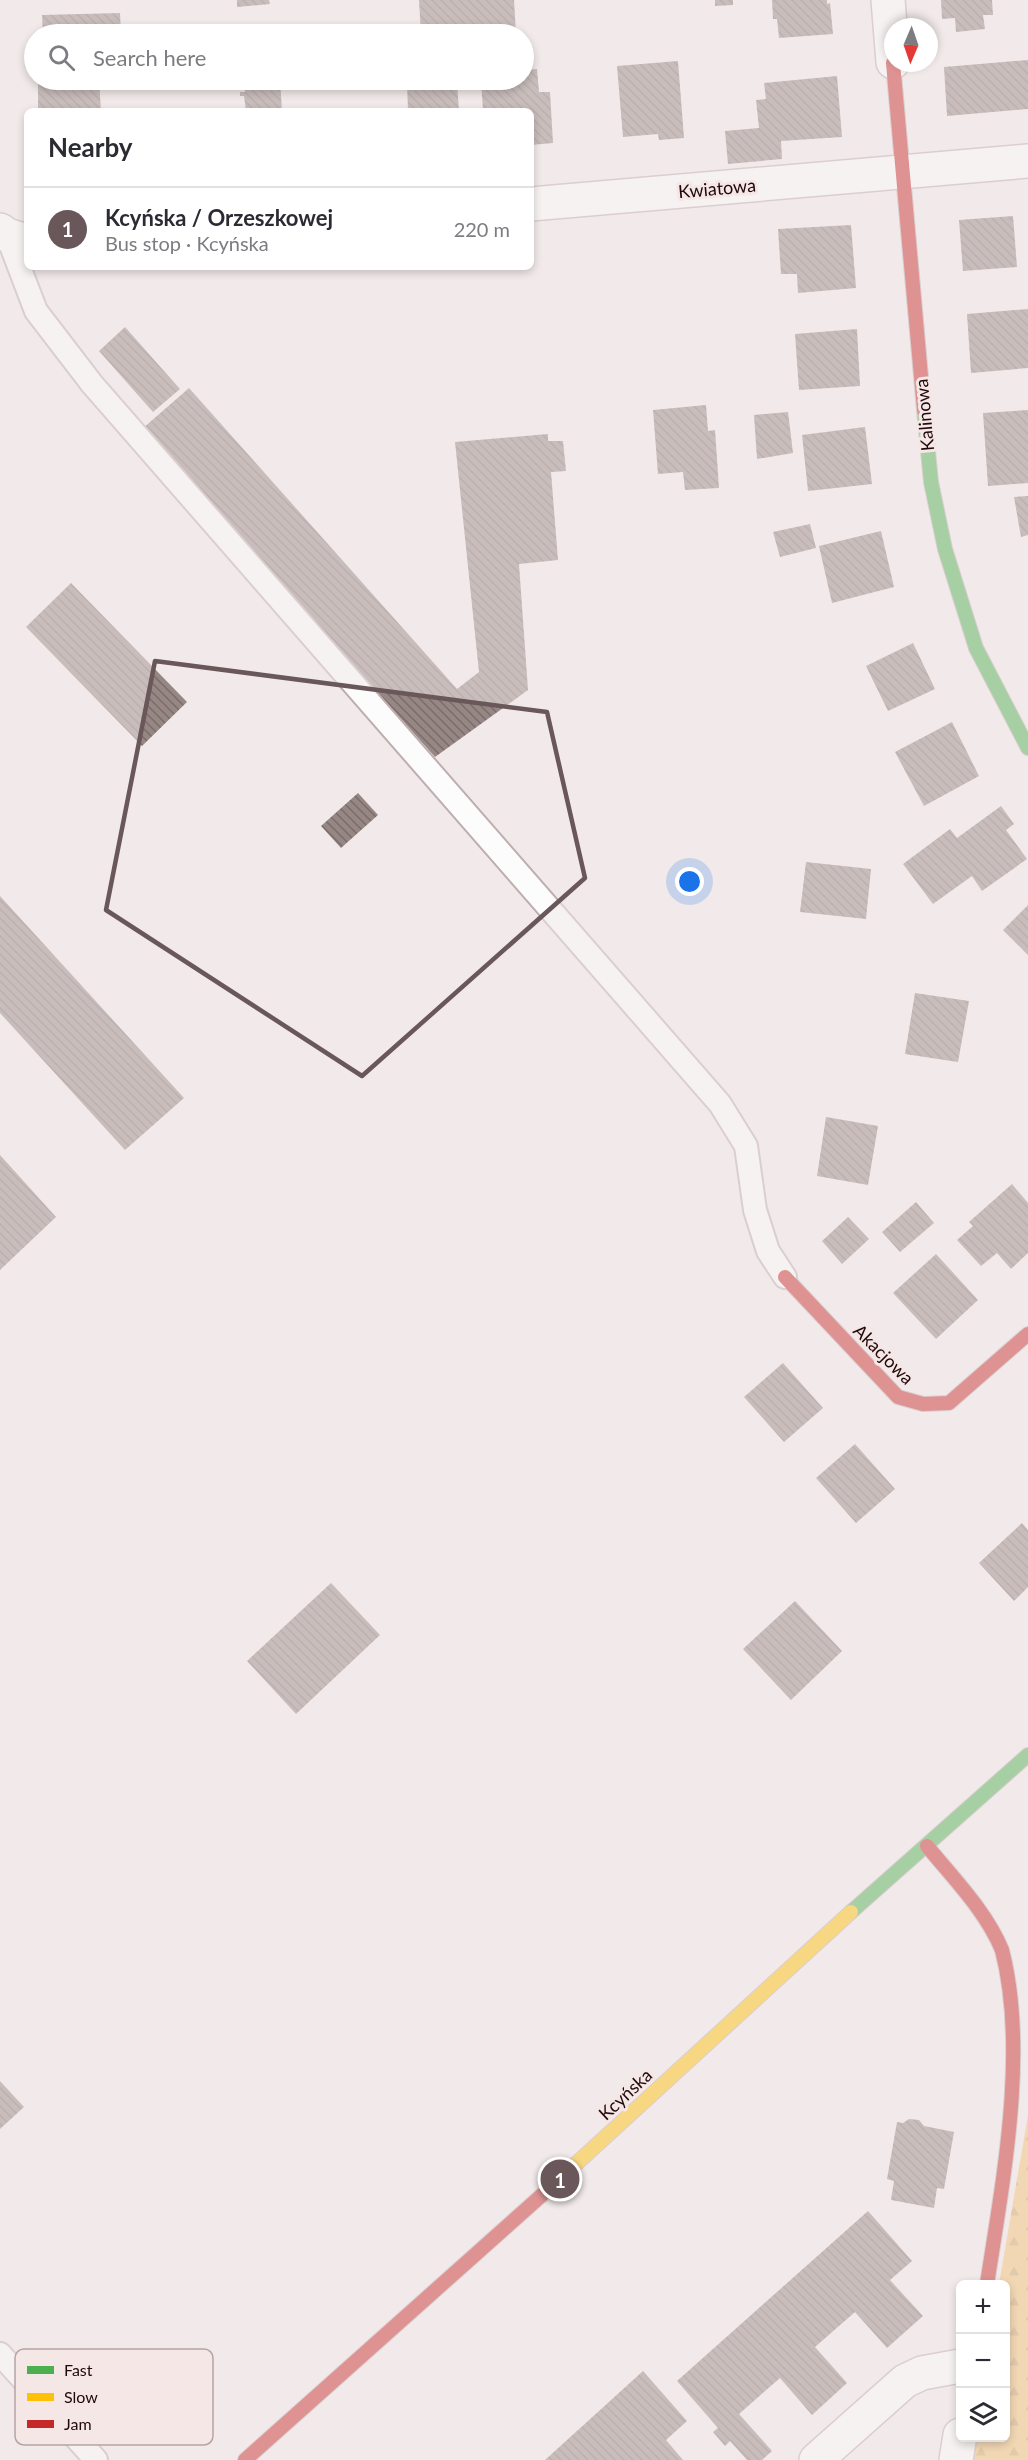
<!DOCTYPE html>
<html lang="en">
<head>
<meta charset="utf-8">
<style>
  :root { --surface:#fff; --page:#f2f2f3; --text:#2b2b33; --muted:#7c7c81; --line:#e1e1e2; --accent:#6a5759 }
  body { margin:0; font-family:Lato,sans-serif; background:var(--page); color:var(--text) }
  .controls { position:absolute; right:18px; bottom:18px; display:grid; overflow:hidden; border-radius:9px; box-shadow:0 3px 9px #0003 }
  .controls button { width:54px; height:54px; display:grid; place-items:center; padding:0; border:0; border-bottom:2px solid var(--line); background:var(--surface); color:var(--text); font:30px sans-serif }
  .compass { position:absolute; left:884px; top:18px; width:54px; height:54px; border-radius:50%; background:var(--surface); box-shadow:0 3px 9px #0003; rotate:182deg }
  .you { position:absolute; left:690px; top:882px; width:21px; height:21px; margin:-15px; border:4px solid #fff; border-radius:50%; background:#1a73e8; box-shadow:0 0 0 9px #1a73e833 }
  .badge { display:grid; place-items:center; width:39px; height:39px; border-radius:50%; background:var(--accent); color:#fff; font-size:20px; font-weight:700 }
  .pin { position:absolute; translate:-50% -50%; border:3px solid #fff; box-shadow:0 2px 6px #0006 }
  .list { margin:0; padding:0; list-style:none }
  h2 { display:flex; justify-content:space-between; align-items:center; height:78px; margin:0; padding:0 24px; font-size:26px }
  h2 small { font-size:20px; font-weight:400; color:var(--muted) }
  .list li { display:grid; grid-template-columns:39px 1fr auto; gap:18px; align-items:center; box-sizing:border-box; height:84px; padding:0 24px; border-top:2px solid var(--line) }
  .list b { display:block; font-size:22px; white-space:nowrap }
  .list p { margin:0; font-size:20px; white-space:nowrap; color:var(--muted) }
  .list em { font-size:20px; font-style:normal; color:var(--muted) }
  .icon { flex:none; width:33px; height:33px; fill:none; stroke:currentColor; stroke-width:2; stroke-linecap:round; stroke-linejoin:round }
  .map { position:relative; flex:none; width:1028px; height:2460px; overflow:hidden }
  .search { position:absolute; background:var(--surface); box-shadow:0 3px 9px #0003; left:24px; top:24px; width:510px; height:66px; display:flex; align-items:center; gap:15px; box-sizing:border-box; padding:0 21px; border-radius:33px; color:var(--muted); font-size:22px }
  .panel { position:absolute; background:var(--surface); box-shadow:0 3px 9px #0003; left:24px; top:108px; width:510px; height:162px; border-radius:9px }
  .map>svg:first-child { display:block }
</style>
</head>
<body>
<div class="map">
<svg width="1028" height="2460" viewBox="0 0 1028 2460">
  <defs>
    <pattern id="forest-firs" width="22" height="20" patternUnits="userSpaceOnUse" patternTransform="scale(1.5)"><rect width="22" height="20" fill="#f1c273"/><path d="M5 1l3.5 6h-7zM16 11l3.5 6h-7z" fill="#cea562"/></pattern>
    <pattern id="building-back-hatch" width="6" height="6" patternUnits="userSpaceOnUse" patternTransform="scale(1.5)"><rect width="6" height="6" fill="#968784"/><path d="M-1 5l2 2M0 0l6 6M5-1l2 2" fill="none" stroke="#7a6c6a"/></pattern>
  </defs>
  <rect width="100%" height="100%" fill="#f2eaea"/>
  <path fill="url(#forest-firs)" d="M 1028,2115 L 1028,2460 L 970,2460 L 973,2438 L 1006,2438 L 1006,2284 L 999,2284 Z"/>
  <path fill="url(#building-back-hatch)" d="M 237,0 L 269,0 L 270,4 L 237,7 Z
    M 419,0 L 514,0 L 516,34 L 421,34 Z
    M 715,0 L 733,0 L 733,5 L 715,6 Z
    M 772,0 L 827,0 L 827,4 L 830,3 L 833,34 L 779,38 L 777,19 L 773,19 Z
    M 941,0 L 992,0 L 993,15 L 983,15 L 985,29 L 956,32 L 955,18 L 942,19 Z
    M 120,13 L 121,34 L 43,34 L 42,15 Z
    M 1028,60 L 1028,109 L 947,116 L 944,67 Z
    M 678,61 L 684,138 L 659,140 L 658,134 L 623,137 L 617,66 Z
    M 537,69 L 539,92 L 550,92 L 553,143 L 531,145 L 531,111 L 483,111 L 481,80 L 524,80 L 524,70 Z
    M 837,76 L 842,137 L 781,141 L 782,159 L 728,164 L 725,131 L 759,128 L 756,100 L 766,99 L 764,83 Z
    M 38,80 L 99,80 L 101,111 L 38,111 Z
    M 244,80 L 280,80 L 282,111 L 246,111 L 244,96 L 240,96 L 240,92 L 245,92 Z
    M 424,80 L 466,80 L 457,82 L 459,111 L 408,111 L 407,83 L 424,81 Z
    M 1013,216 L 1017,267 L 963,271 L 959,220 Z
    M 851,225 L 856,288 L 798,293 L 797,274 L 781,274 L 778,229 Z
    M 1028,309 L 1028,368 L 971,373 L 967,314 Z
    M 125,327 L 180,389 L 153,412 L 99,351 Z
    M 857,329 L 860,386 L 799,390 L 795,334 Z
    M 189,388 L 457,689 L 479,672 L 455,442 L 548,434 L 548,441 L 563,441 L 566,471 L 551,472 L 558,560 L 519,564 L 528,690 L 435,757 L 142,429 Z
    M 706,405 L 708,431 L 715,430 L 719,488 L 685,490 L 683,472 L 658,474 L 653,410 Z
    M 1028,410 L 1028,483 L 988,486 L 983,413 Z
    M 788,412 L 793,453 L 757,459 L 754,415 Z
    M 865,427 L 872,484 L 808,491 L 802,435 Z
    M 1028,496 L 1028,535 L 1021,537 L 1014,497 Z
    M 810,524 L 816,548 L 780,557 L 773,532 Z
    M 881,531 L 894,587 L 832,603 L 819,546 Z
    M 71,583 L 187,702 L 142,746 L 26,627 Z
    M 913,643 L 935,689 L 888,711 L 866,666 Z
    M 952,722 L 979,776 L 924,806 L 895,752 Z
    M 358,793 L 378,815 L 341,848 L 321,826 Z
    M 1001,806 L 1014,824 L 1006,830 L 1027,859 L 982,891 L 972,876 L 933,904 L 903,864 L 950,829 L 957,838 Z
    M 806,862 L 871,869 L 866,919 L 800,912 Z
    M 0,896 L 184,1098 L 125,1150 L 0,1013 Z
    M 1028,905 L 1028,955 L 1003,930 Z
    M 915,993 L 969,1001 L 958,1062 L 905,1054 Z
    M 826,1117 L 878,1126 L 868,1185 L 817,1176 Z
    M 0,1155 L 56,1217 L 0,1270 Z
    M 1012,1184 L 1028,1203 L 1028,1253 L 1011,1269 L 997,1253 L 981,1266 L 957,1240 L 973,1226 L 969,1222 Z
    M 916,1202 L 934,1223 L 900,1252 L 882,1232 Z
    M 848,1217 L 869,1239 L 842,1264 L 822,1241 Z
    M 936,1254 L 978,1300 L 936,1339 L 893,1293 Z
    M 783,1363 L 823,1408 L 784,1442 L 744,1397 Z
    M 855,1444 L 895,1489 L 856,1523 L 816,1478 Z
    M 1022,1523 L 1028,1530 L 1028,1587 L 1014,1601 L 979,1563 Z
    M 331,1583 L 380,1635 L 296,1714 L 247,1661 Z
    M 795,1601 L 842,1651 L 791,1700 L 743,1649 Z
    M 0,2081 L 24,2107 L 0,2129 Z
    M 909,2119 L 919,2120 L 924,2126 L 954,2132 L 944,2189 L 937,2188 L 934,2208 L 891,2200 L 894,2181 L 887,2179 L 897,2122 L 903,2123 Z
    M 868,2211 L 912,2261 L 890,2280 L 923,2316 L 887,2348 L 855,2312 L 815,2347 L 847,2383 L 812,2415 L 780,2378 L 739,2414 L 772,2451 L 762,2460 L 747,2460 L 730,2441 L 725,2446 L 713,2432 L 718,2428 L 677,2381 Z
    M 643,2371 L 687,2421 L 666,2440 L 683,2460 L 545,2460 Z"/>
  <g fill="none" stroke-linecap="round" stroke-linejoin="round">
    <defs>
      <path id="lane" d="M 7,235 L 36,311 L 92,384 L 720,1104 L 746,1146 L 755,1210 L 768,1251 L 785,1277
        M 0,2354 L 96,2460"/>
      <path id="street" d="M 888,0 L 893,62
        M 531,204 L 1028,161
        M 0,230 L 7,235 L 27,241
        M 816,2460 L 905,2381 L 922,2373 L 960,2366
        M 956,2460 L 960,2435"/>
      <path id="fast" d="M 924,410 L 931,482 L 945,549 L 976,648 L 1028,748
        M 851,1912 L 1028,1755"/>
      <path id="slow" d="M 542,2195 L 851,1912"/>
      <path id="jam" d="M 893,63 L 924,410
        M 785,1277 L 898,1397 L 923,1404 L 949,1403 L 1028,1334
        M 927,1846 C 953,1878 986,1911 1002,1950 C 1028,2051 1003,2180 987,2284
        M 245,2460 L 542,2195"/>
    </defs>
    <use href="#lane" stroke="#beaeaf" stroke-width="26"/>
    <use href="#street" stroke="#beaeaf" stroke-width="36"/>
    <use href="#fast" stroke="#beaeaf" stroke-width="16"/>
    <use href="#slow" stroke="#beaeaf" stroke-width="16"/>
    <use href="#jam" stroke="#beaeaf" stroke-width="16"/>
    <use href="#lane" stroke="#fdfcfc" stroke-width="22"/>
    <use href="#street" stroke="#fdfcfc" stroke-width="33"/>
    <use href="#fast" stroke="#4caf50" stroke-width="14"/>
    <use href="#slow" stroke="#ffc107" stroke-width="14"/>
    <use href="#jam" stroke="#c62828" stroke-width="14"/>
  </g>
  <path d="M0 0H1028V2460H0ZM 155,661 L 547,712 L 585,878 L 362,1076 L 106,910 Z" fill="#f2eaea" fill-opacity=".55" fill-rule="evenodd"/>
  <path fill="none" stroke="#6a5759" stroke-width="4.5" stroke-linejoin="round" d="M 155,661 L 547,712 L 585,878 L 362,1076 L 106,910 Z"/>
  <g text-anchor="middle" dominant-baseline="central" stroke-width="6" stroke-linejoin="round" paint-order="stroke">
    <g font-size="18" fill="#20080b" stroke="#f6e7e7">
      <text transform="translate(717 188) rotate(-5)">Kwiatowa</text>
      <text transform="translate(924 415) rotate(-95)">Kalinowa</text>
      <text transform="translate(884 1354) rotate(45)">Akacjowa</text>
      <text transform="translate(625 2094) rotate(-43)">Kcyńska</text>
    </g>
  </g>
  <rect x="15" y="2349" width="198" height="96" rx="9" fill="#f6e7e7" stroke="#b6a4a5" stroke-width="1.5"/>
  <rect x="27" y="2366" width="27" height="8" fill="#4caf50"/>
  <rect x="27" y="2393" width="27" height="8" fill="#ffc107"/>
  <rect x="27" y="2420" width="27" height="8" fill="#c62828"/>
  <g font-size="16" fill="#20080b">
    <text x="64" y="2376">Fast</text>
    <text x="64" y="2403">Slow</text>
    <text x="64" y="2430">Jam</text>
  </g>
</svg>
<div class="controls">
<button>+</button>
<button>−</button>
<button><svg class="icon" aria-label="layers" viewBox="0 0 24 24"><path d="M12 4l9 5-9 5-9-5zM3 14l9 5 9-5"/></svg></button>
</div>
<svg class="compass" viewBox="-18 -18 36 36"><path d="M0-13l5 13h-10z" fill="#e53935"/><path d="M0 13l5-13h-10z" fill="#7c7c81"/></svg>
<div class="you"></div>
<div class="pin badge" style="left:560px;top:2179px">1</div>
<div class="search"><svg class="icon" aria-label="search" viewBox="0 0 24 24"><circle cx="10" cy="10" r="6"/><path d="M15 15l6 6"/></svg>Search here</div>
<section class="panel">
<h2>Nearby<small></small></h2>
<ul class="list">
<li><span class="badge">1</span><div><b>Kcyńska / Orzeszkowej</b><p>Bus stop · Kcyńska</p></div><em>220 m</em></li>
</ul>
</section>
</div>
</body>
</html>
